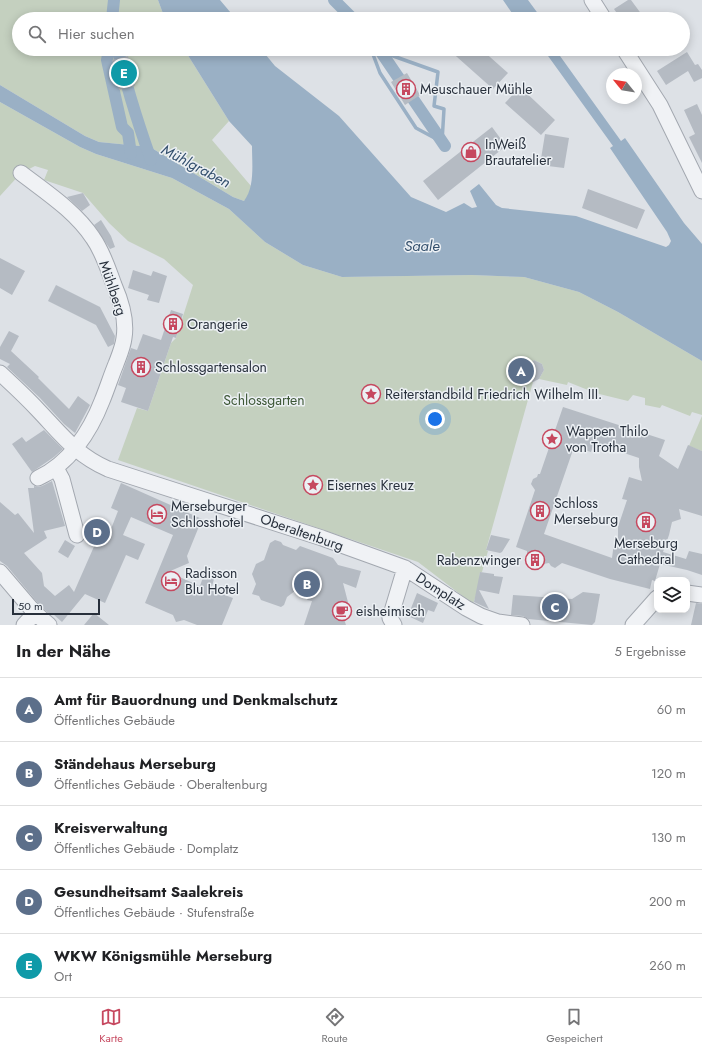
<!DOCTYPE html>
<html lang="de">
<head>
<meta charset="utf-8">
<style>
  :root { --surface:#fff; --page:#f6f6f6; --text:#202124; --muted:#757577; --line:#e0e0e0; --accent:#c6485f }
  body { margin:0; font-family:Jost,sans-serif; background:var(--page); color:var(--text) }
  .controls { position:absolute; right:12px; bottom:12px; display:grid; overflow:hidden; border-radius:8px; box-shadow:0 2px 10px #0003 }
  .controls button { width:36px; height:36px; display:grid; place-items:center; padding:0; border:0; border-bottom:1px solid var(--line); background:var(--surface); color:var(--text); font:20px sans-serif }
  .compass { position:absolute; left:606px; top:68px; width:36px; height:36px; border-radius:50%; background:var(--surface); box-shadow:0 2px 10px #0003; rotate:300deg }
  .scale { position:absolute; left:12px; bottom:10px; width:88px; box-sizing:border-box; padding-left:4px; border:2px solid #28303c; border-top:0; font-size:11px; line-height:14px; white-space:nowrap; color:#28303c; -webkit-text-stroke:3px #ecf0f4; paint-order:stroke }
  .you { position:absolute; left:435px; top:419px; width:14px; height:14px; margin:-10px; border:3px solid #fff; border-radius:50%; background:#1a73e8; box-shadow:0 0 0 6px #1a73e833 }
  .badge { display:grid; place-items:center; width:26px; height:26px; border-radius:50%; background:var(--accent); color:#fff; font-size:13px; font-weight:700 }
  .pin { position:absolute; translate:-50% -50%; border:2px solid #fff; box-shadow:0 1px 4px #0006 }
  .list { margin:0; padding:0; list-style:none }
  h2 { display:flex; justify-content:space-between; align-items:center; height:52px; margin:0; padding:0 16px; font-size:17px }
  h2 small { font-size:13px; font-weight:400; color:var(--muted) }
  .list li { display:grid; grid-template-columns:26px 1fr auto; gap:12px; align-items:center; box-sizing:border-box; height:64px; padding:0 16px; border-top:1px solid var(--line) }
  .list b { display:block; font-size:15px; white-space:nowrap }
  .list p { margin:0; font-size:13px; white-space:nowrap; color:var(--muted) }
  .list em { font-size:13px; font-style:normal; color:var(--muted) }
  .icon { flex:none; width:22px; height:22px; fill:none; stroke:currentColor; stroke-width:2; stroke-linecap:round; stroke-linejoin:round }
  .map { position:relative; flex:none; width:702px; height:625px; overflow:hidden }
  .search { position:absolute; background:var(--surface); box-shadow:0 2px 10px #0003; left:12px; right:12px; top:12px; height:44px; display:flex; align-items:center; gap:10px; box-sizing:border-box; padding:0 14px; border-radius:22px; color:var(--muted); font-size:15px }
  .sheet { height:372px; background:var(--surface) }
  nav { display:flex; justify-content:space-around; align-items:center; box-sizing:border-box; height:56px; border-top:1px solid var(--line); background:var(--surface); font-size:11px; color:var(--muted) }
  nav a { display:grid; justify-items:center; gap:2px }
  nav .on { color:var(--accent) }
  .map>svg:first-child { display:block }
</style>
</head>
<body>
<div class="map">
<svg width="702" height="625" viewBox="0 0 702 625">
  <rect width="100%" height="100%" fill="#dde1e6"/>
  <path fill="#c4d0bf" d="M 0,0 L 158,0 L 165,19 L 19,19 L 19,49 L 184,49 L 229,121 L 212,140 L 251,186 L 249,195 L 244,201 L 233,197 L 150,147 L 99,142 L 85,136 L 0,85 Z
    M 0,102 L 80,147 L 96,154 L 172,178 L 229,209 L 265,242 L 303,265 L 342,277 L 472,275 L 524,277 L 579,292 L 618,312 L 702,361 L 702,415 L 692,412 L 690,416 L 662,405 L 660,408 L 645,405 L 645,398 L 633,395 L 628,401 L 587,391 L 588,390 L 568,382 L 567,385 L 539,379 L 544,370 L 542,364 L 534,360 L 527,366 L 524,375 L 527,380 L 533,382 L 486,550 L 488,551 L 482,572 L 480,572 L 478,589 L 473,604 L 418,562 L 118,460 L 137,408 L 148,411 L 171,343 L 176,338 L 193,285 L 164,259 L 128,241 L 109,223 L 83,193 L 44,180 L 48,170 L 35,166 L 21,173 L 0,196 Z
    M 702,416 L 702,451 L 689,446 Z"/>
  <path fill="#9ab0c5" d="M 158,0 L 220,0 L 236,19 L 165,19 Z
    M 503,0 L 528,0 L 542,19 L 516,19 Z
    M 184,49 L 261,49 L 275,66 L 339,116 L 411,197 L 446,212 L 464,203 L 472,208 L 477,207 L 470,191 L 479,184 L 496,205 L 502,208 L 576,216 L 666,247 L 669,245 L 671,241 L 667,232 L 610,148 L 613,146 L 543,49 L 555,49 L 621,141 L 625,138 L 684,223 L 702,244 L 702,361 L 618,312 L 579,292 L 524,277 L 472,275 L 342,277 L 303,265 L 265,242 L 229,209 L 172,178 L 96,154 L 80,147 L 0,102 L 0,85 L 85,136 L 99,142 L 150,147 L 233,197 L 244,201 C 255,187 252,164 252,146 L 229,121 Z"/>
  <g fill="none" stroke-linecap="round" stroke-linejoin="round">
    <path stroke="#9ab0c5" stroke-width="3.5" d="M 371,49 L 380,73 L 416,128 L 442,142 L 444,109 L 434,106 L 438,72 L 382,52"/>
    <path stroke="#9ab0c5" stroke-width="12" d="M 334,0 L 353,19
      M 112,19 L 114,0
      M 109,49 L 107,60 L 122,127 L 128,133 L 131,154
      M 118,49 C 126,87 138,123 151,160
      M 379,49 L 445,146"/>
  </g>
  <path fill="#b5bbc3" fill-rule="evenodd" d="M 628,0 L 631,0 L 645,19 L 621,19 L 614,9 Z
    M 448,49 L 481,49 L 508,73 L 493,89 Z
    M 687,52 L 695,65 L 698,64 L 702,70 L 702,78 L 694,82 L 688,71 L 666,85 L 657,71 Z
    M 128,56 L 135,86 L 119,90 L 112,60 Z
    M 407,73 L 420,95 L 405,105 L 391,82 Z
    M 520,87 L 555,120 L 541,135 L 505,103 Z
    M 697,104 L 702,115 L 702,163 L 689,137 L 695,134 L 684,110 Z
    M 492,127 L 506,146 L 438,200 L 423,181 Z
    M 545,134 L 569,138 L 564,168 L 540,165 Z
    M 588,189 L 645,210 L 637,229 L 582,208 Z
    M 83,193 L 90,205 L 82,211 L 67,197 Z
    M 101,220 L 111,236 L 115,247 L 110,249 L 94,225 Z
    M 0,258 L 25,271 L 12,295 L 0,288 Z
    M 133,270 L 151,276 L 153,271 L 167,276 L 159,303 L 147,300 L 149,295 L 128,288 Z
    M 56,285 L 100,307 L 115,336 L 114,344 L 108,347 L 96,325 L 48,301 Z
    M 171,310 L 183,314 L 176,338 L 173,337 L 148,411 L 121,402 L 126,388 L 118,385 L 131,348 L 137,350 L 143,334 L 161,340 Z
    M 9,331 L 19,336 L 11,351 L 39,377 L 38,378 L 69,409 L 78,396 L 90,405 L 75,433 L 64,424 L 40,398 L 7,367 L 10,364 L 0,359 L 0,347 Z
    M 534,360 L 542,364 L 544,370 L 539,379 L 533,382 L 527,380 L 524,375 L 527,366 Z
    M 563,407 L 665,440 L 659,456 L 678,469 L 688,445 L 702,451 L 702,516 L 679,509 L 681,519 L 672,522 L 669,535 L 663,552 L 686,559 L 689,551 L 702,554 L 702,575 L 687,570 L 660,564 L 655,581 L 652,580 L 650,589 L 610,579 L 562,563 L 555,568 L 551,566 L 549,563 L 530,566 L 527,559 L 527,551 L 516,547 L 535,490 L 531,484 L 533,479 L 537,477 L 538,474 L 540,474 ZM 594,443 L 639,458 L 639,467 L 642,481 L 629,477 L 622,499 L 627,500 L 618,527 L 618,545 L 614,543 L 612,558 L 544,534 L 574,447 L 591,452 Z
    M 44,430 L 63,449 L 54,457 L 32,472 L 12,444 L 22,437 L 26,442 Z
    M 52,481 L 65,526 L 44,531 L 47,538 L 24,553 L 42,573 L 44,586 L 55,596 L 69,585 L 74,592 L 103,526 L 111,529 L 118,511 L 111,508 L 121,483 L 202,519 L 187,556 L 189,563 L 168,572 L 200,586 L 204,574 L 214,579 L 211,590 L 233,598 L 222,625 L 197,625 L 184,620 L 176,622 L 173,615 L 145,603 L 173,535 L 131,517 L 123,535 L 145,544 L 138,560 L 126,555 L 105,603 L 85,594 L 62,622 L 53,614 L 51,615 L 41,607 L 7,566 L 0,561 L 0,502 L 15,515 L 18,513 L 34,533 L 28,488 L 34,488 L 34,486 L 38,487 L 42,486 Z
    M 491,535 L 510,539 L 502,552 L 500,553 L 486,550 Z
    M 65,540 L 75,546 L 68,558 L 58,552 Z
    M 275,540 L 281,542 L 283,545 L 296,550 L 300,546 L 333,558 L 338,565 L 361,571 L 356,588 L 343,583 L 349,606 L 344,619 L 346,625 L 304,625 L 312,601 L 307,600 L 309,596 L 295,591 L 287,597 L 284,605 L 281,607 L 261,600 L 259,596 L 252,594 L 256,584 L 252,574 L 256,564 L 264,560 L 270,543 Z
    M 480,572 L 494,574 L 494,576 L 503,577 L 499,594 L 479,590 L 489,609 L 474,602 Z
    M 583,592 L 600,594 L 595,622 L 592,625 L 528,619 L 523,616 L 511,615 L 513,595 L 572,599 Z
    M 417,593 L 438,603 L 434,612 L 428,610 L 423,623 L 408,616 Z
    M 696,603 L 702,604 L 702,625 L 691,625 Z
    M 94,613 L 109,625 L 84,625 Z"/>
  <g fill="none" stroke-linecap="round" stroke-linejoin="round">
    <defs>
      <path id="minor" d="M 592,0 L 604,19
        M 624,49 L 660,105 L 702,191
        M 21,173 C 47,193 75,211 93,238 C 103,252 108,269 114,285 C 121,301 127,320 124,338 C 123,347 119,356 116,364 C 111,376 107,389 102,401 C 90,432 69,464 38,478
        M 0,373 C 13,385 26,397 38,410 C 61,434 76,455 108,469 L 322,538 L 405,568 L 466,608 L 481,616 L 498,622 L 522,625
        M 56,468 L 62,479 L 77,535
        M 0,572 L 35,613 L 49,625
        M 687,593 L 702,595
        M 24,625 L 35,613
        M 394,625 L 390,618 L 405,568
        M 633,625 L 657,598"/>
    </defs>
    <use href="#minor" stroke="#a3a8b0" stroke-width="17"/>
    <use href="#minor" stroke="#f0f2f5" stroke-width="15"/>
  </g>
  <defs>
    <symbol id="building-ring" viewBox="-11 -11 22 22"><circle r="9.5" fill="#ecf0f4" stroke="#c6485f" stroke-width="1.5"/><path d="M-4-6H4V6H1V3H-1V6H-4ZM-2.5-4.3h1.7v1.8h-1.7ZM.8-4.3h1.7v1.8H.8ZM-2.5-1h1.7V.8h-1.7ZM.8-1h1.7V.8H.8Z" fill="#c6485f"/></symbol>
    <symbol id="shop-ring" viewBox="-11 -11 22 22"><circle r="9.5" fill="#ecf0f4" stroke="#c6485f" stroke-width="1.5"/><path d="M-5-2.5h2.3a2.7 3.5 0 0 1 5.4 0H5L5.5 6h-11ZM-1.5-2.5h3a1.5 2.3 0 0 0-3 0Z" fill="#c6485f"/></symbol>
    <symbol id="sight-ring" viewBox="-11 -11 22 22"><circle r="9.5" fill="#ecf0f4" stroke="#c6485f" stroke-width="1.5"/><path d="M0-6L1.8-2.2L6-1.7L2.9 1.2L3.7 5.4L0 3.3L-3.7 5.4L-2.9 1.2L-6-1.7L-1.8-2.2Z" fill="#c6485f"/></symbol>
    <symbol id="hotel-ring" viewBox="-11 -11 22 22"><circle r="9.5" fill="#ecf0f4" stroke="#c6485f" stroke-width="1.5"/><path d="M-6-4.5h1.5V1H6V5H4.5V3h-9V5H-6ZM-4 0a1.8 1.8 0 1 1 3.6 0ZM.5 0V-2.5h3Q6-2.5 6 0Z" fill="#c6485f"/></symbol>
    <symbol id="cafe-ring" viewBox="-11 -11 22 22"><circle r="9.5" fill="#ecf0f4" stroke="#c6485f" stroke-width="1.5"/><path d="M-5.5-4.5H6V0H3Q3 3.5 0 3.5H-2.5Q-5.5 3.5-5.5 0ZM3-3.2v2h1.7v-2ZM-6 4.5H4V6H-6Z" fill="#c6485f"/></symbol>
  </defs>
  <g fill-rule="evenodd">
    <use href="#building-ring" x="395" y="78" width="22" height="22"/>
    <use href="#shop-ring" x="460" y="141" width="22" height="22"/>
    <use href="#building-ring" x="162" y="313" width="22" height="22"/>
    <use href="#building-ring" x="130" y="356" width="22" height="22"/>
    <use href="#sight-ring" x="360" y="383" width="22" height="22"/>
    <use href="#sight-ring" x="541" y="428" width="22" height="22"/>
    <use href="#sight-ring" x="302" y="474" width="22" height="22"/>
    <use href="#building-ring" x="529" y="500" width="22" height="22"/>
    <use href="#hotel-ring" x="146" y="503" width="22" height="22"/>
    <use href="#building-ring" x="635" y="511" width="22" height="22"/>
    <use href="#building-ring" x="524" y="549" width="22" height="22"/>
    <use href="#hotel-ring" x="160" y="570" width="22" height="22"/>
    <use href="#cafe-ring" x="331" y="600" width="22" height="22"/>
  </g>
  <g text-anchor="middle" dominant-baseline="central" stroke-width="3" stroke-linejoin="round" paint-order="stroke">
    <g font-size="14" fill="#28303c" stroke="#ecf0f4" text-anchor="start">
      <text x="420" y="89">Meuschauer Mühle</text>
      <text x="485" y="144">InWeiß<tspan x="485" dy="16">Brautatelier</tspan></text>
      <text x="187" y="324">Orangerie</text>
      <text x="155" y="367">Schlossgartensalon</text>
      <text x="385" y="394">Reiterstandbild Friedrich Wilhelm III.</text>
      <text x="566" y="431">Wappen Thilo<tspan x="566" dy="16">von Trotha</tspan></text>
      <text x="327" y="485">Eisernes Kreuz</text>
      <text x="554" y="503">Schloss<tspan x="554" dy="16">Merseburg</tspan></text>
      <text x="171" y="506">Merseburger<tspan x="171" dy="16">Schlosshotel</tspan></text>
      <text x="646" y="543" text-anchor="middle">Merseburg<tspan x="646" dy="16">Cathedral</tspan></text>
      <text x="521" y="560" text-anchor="end">Rabenzwinger</text>
      <text x="185" y="573">Radisson<tspan x="185" dy="16">Blu Hotel</tspan></text>
      <text x="356" y="611">eisheimisch</text>
    </g>
    <g font-size="14" fill="#28303c" stroke="#ecf0f4">
      <text transform="translate(113 288) rotate(71)">Mühlberg</text>
      <text transform="translate(302 532) rotate(19)">Oberaltenburg</text>
      <text transform="translate(441 591) rotate(33)">Domplatz</text>
    </g>
    <g font-size="14" fill="#3d5736" stroke="#ecf0f4">
      <text x="264" y="400">Schlossgarten</text>
    </g>
    <g font-size="15" font-style="italic" fill="#34506d" stroke="#ecf0f4">
      <text transform="translate(196 166) rotate(28)">Mühlgraben</text>
      <text x="422" y="246">Saale</text>
    </g>
  </g>
</svg>
<div class="controls">
<button><svg class="icon" aria-label="layers" viewBox="0 0 24 24"><path d="M12 4l9 5-9 5-9-5zM3 14l9 5 9-5"/></svg></button>
</div>
<svg class="compass" viewBox="-18 -18 36 36"><path d="M0-13l5 13h-10z" fill="#e53935"/><path d="M0 13l5-13h-10z" fill="#757577"/></svg>
<div class="scale">50 m</div>
<div class="you"></div>
<div class="pin badge" style="left:521px;top:371px;background:#5c6f8a">A</div>
<div class="pin badge" style="left:307px;top:584px;background:#5c6f8a">B</div>
<div class="pin badge" style="left:555px;top:607px;background:#5c6f8a">C</div>
<div class="pin badge" style="left:97px;top:532px;background:#5c6f8a">D</div>
<div class="pin badge" style="left:124px;top:73px;background:#0f9aa8">E</div>
<div class="search"><svg class="icon" aria-label="search" viewBox="0 0 24 24"><circle cx="10" cy="10" r="6"/><path d="M15 15l6 6"/></svg>Hier suchen</div>
</div>
<section class="sheet">
<h2>In der Nähe<small>5 Ergebnisse</small></h2>
<ul class="list">
<li><span class="badge" style="background:#5c6f8a">A</span><div><b>Amt für Bauordnung und Denkmalschutz</b><p>Öffentliches Gebäude</p></div><em>60 m</em></li>
<li><span class="badge" style="background:#5c6f8a">B</span><div><b>Ständehaus Merseburg</b><p>Öffentliches Gebäude · Oberaltenburg</p></div><em>120 m</em></li>
<li><span class="badge" style="background:#5c6f8a">C</span><div><b>Kreisverwaltung</b><p>Öffentliches Gebäude · Domplatz</p></div><em>130 m</em></li>
<li><span class="badge" style="background:#5c6f8a">D</span><div><b>Gesundheitsamt Saalekreis</b><p>Öffentliches Gebäude · Stufenstraße</p></div><em>200 m</em></li>
<li><span class="badge" style="background:#0f9aa8">E</span><div><b>WKW Königsmühle Merseburg</b><p>Ort</p></div><em>260 m</em></li>
</ul>
</section>
<nav>
<a class="on"><svg class="icon" aria-label="map" viewBox="0 0 24 24"><path d="M3 6l6-2 6 2 6-2v14l-6 2-6-2-6 2zM9 4v14M15 6v14"/></svg>Karte</a>
<a><svg class="icon" aria-label="directions" viewBox="0 0 24 24"><path d="M12 3l9 9-9 9-9-9zM9 14v-3h6M13 9l2 2-2 2"/></svg>Route</a>
<a><svg class="icon" aria-label="saved" viewBox="0 0 24 24"><path d="M7 4h10v16l-5-4-5 4z"/></svg>Gespeichert</a>
</nav>
</body>
</html>
